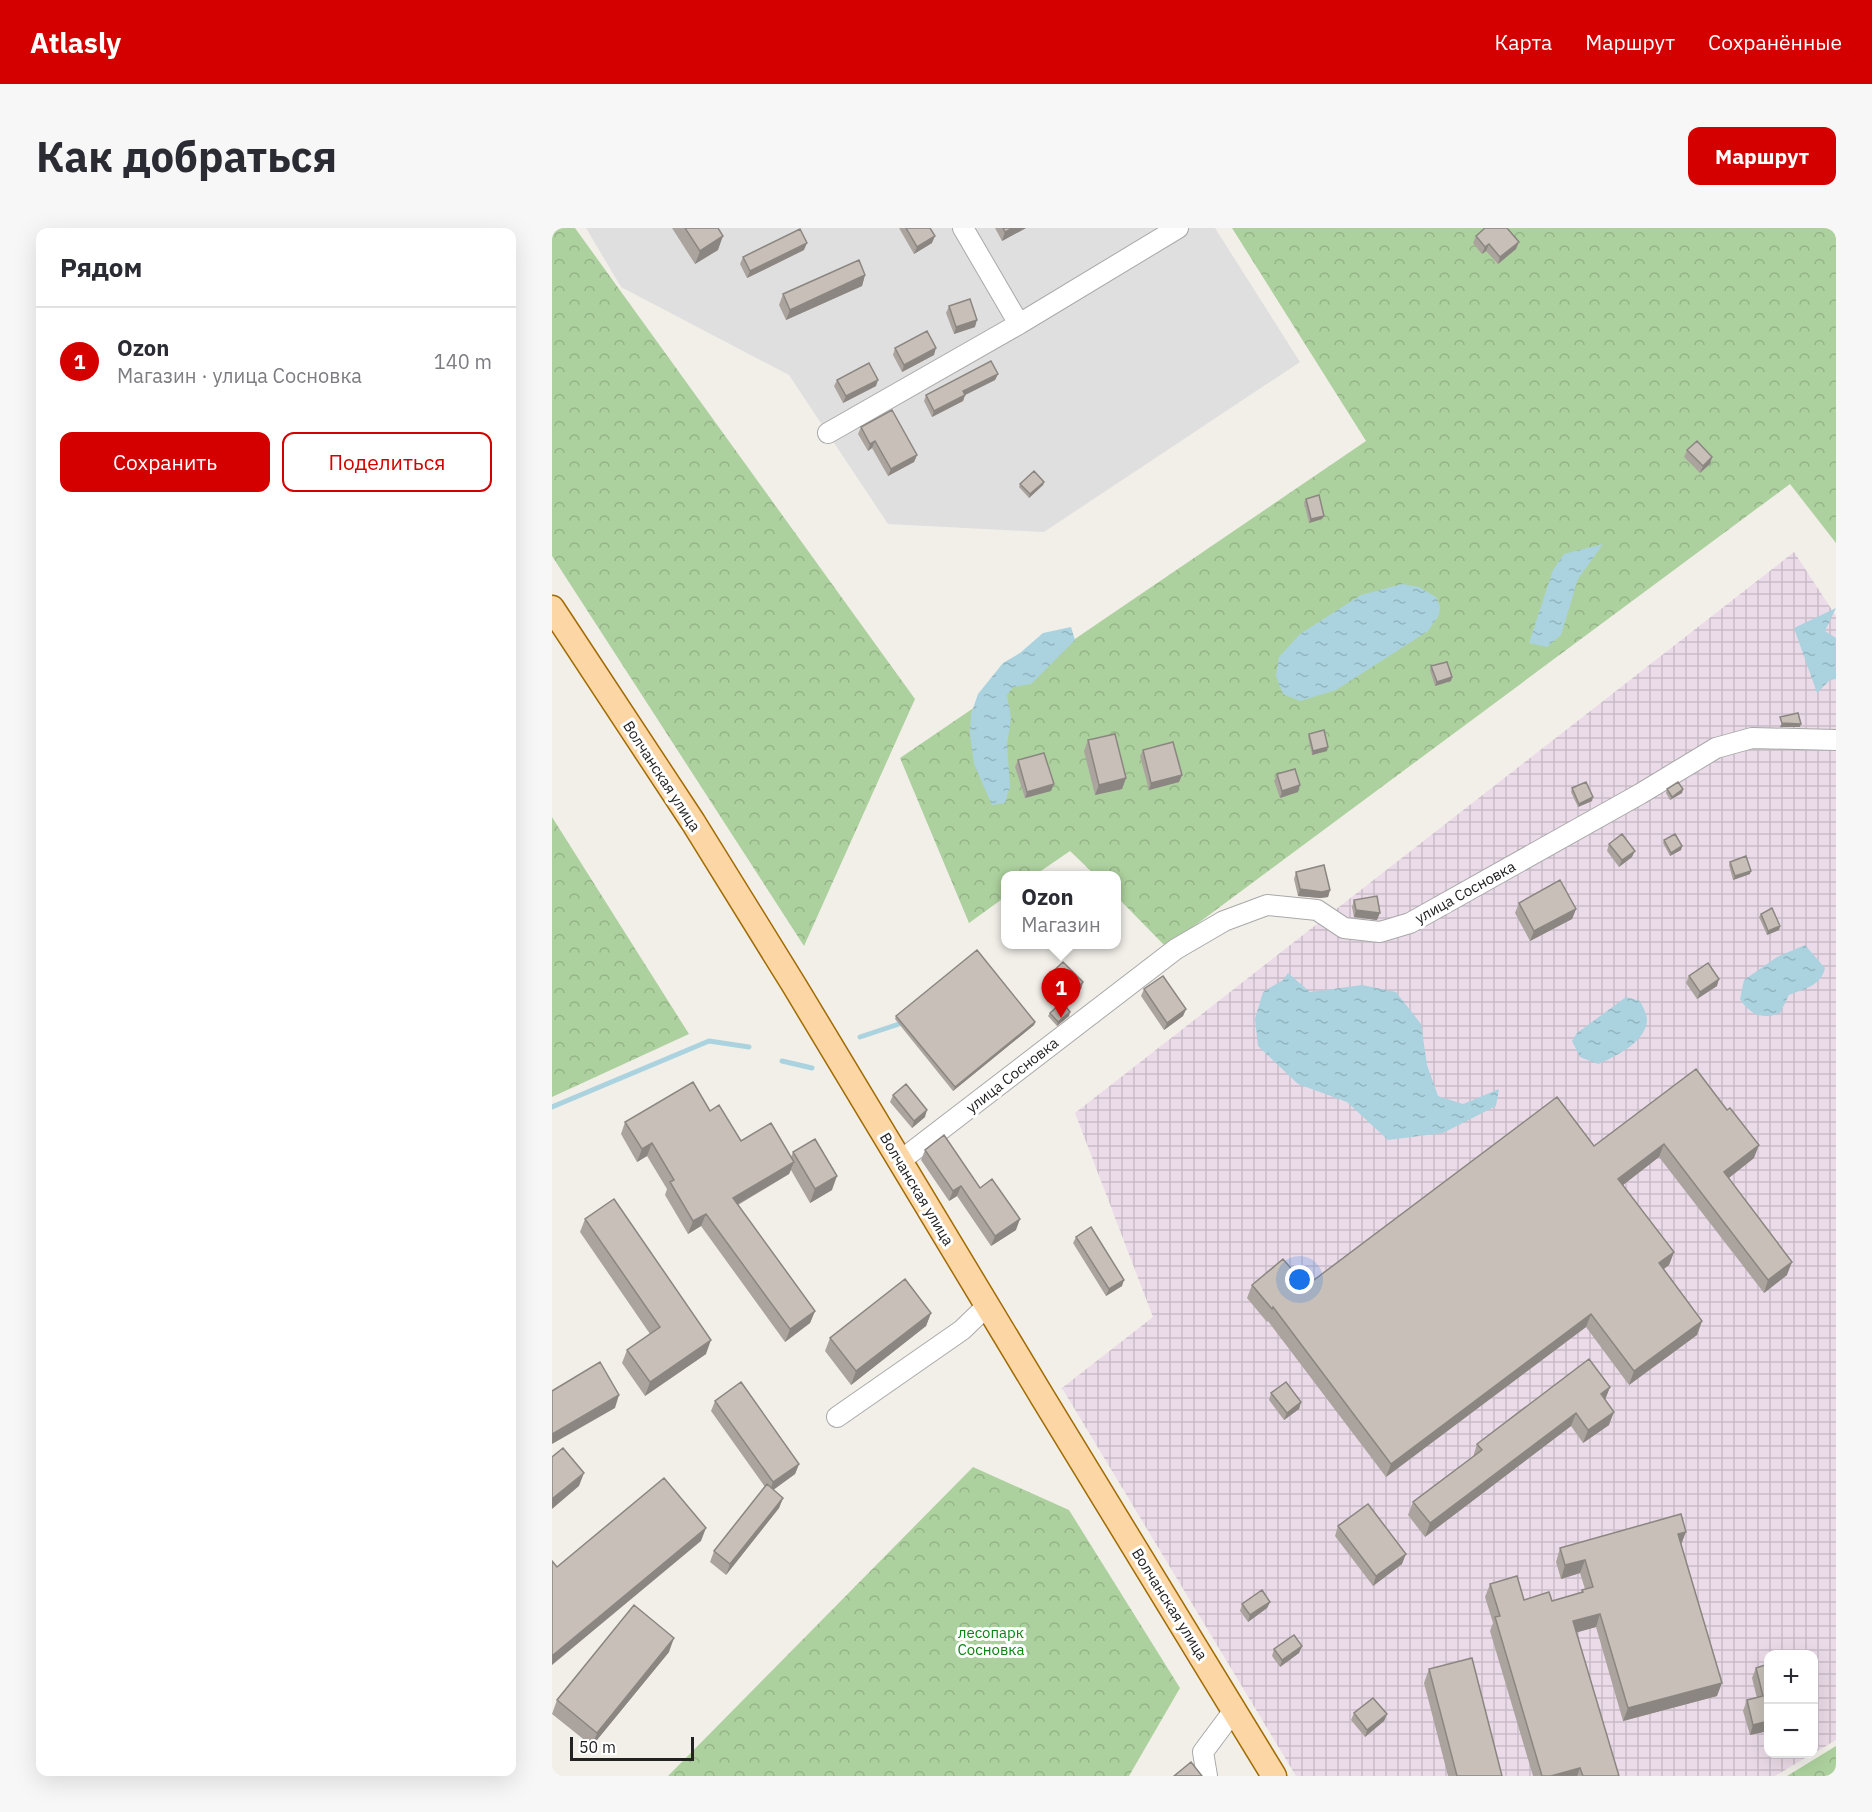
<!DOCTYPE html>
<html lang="ru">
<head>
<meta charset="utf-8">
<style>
  :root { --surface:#fff; --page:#f7f7f7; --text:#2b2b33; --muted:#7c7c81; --line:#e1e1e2; --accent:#d40000 }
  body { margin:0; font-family:"IBM Plex Sans",sans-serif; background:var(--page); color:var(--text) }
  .controls { position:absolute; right:18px; bottom:18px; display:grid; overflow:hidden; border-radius:12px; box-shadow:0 6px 24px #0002 }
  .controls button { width:54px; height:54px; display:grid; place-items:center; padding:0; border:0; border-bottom:2px solid var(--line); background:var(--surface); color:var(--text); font:30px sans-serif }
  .scale { position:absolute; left:18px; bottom:15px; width:124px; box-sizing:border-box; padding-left:6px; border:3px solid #222; border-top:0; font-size:16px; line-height:21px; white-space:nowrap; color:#222; -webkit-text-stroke:4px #fff; paint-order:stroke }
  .you { position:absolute; left:748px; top:1052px; width:21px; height:21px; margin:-15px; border:4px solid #fff; border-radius:50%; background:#1a73e8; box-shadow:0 0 0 9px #1a73e833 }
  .badge { display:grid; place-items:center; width:39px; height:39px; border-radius:50%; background:var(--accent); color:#fff; font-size:20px; font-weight:700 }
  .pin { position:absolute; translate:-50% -50px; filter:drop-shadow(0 2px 3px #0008) }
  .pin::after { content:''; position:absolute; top:32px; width:21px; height:18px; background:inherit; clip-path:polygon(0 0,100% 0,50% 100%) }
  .popup { position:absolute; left:449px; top:643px; width:120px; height:78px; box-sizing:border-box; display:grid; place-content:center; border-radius:12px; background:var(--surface); filter:drop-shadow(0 2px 4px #0005); font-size:20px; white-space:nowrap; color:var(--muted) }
  .popup b { font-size:22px; color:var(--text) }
  .popup::after { content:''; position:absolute; left:50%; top:100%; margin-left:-12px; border:12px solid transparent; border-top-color:var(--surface) }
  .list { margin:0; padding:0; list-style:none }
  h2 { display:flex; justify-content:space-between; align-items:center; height:78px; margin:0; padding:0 24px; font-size:26px }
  h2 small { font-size:20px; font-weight:400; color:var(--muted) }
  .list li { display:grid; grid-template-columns:39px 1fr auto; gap:18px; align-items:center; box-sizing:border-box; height:108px; padding:0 24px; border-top:2px solid var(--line) }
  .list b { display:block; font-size:22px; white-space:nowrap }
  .list p { margin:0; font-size:20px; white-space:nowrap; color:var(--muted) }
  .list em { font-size:20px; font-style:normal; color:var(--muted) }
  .actions { display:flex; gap:12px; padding:18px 24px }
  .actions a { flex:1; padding:14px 0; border:2px solid var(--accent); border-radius:12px; text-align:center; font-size:21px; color:var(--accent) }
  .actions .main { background:var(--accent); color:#fff }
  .map { position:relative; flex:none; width:1284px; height:1548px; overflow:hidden; border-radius:12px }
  header { display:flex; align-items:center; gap:36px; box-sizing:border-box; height:84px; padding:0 30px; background:var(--accent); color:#fff }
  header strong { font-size:28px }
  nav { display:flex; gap:33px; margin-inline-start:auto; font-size:21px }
  .intro { display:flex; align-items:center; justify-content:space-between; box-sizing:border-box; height:144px; padding:0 36px }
  h1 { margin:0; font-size:42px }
  .button { padding:15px 27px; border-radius:12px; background:var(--accent); color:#fff; font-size:21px; font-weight:700 }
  main { display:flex; gap:36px; padding:0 36px }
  aside { flex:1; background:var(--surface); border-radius:12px; box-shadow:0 6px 24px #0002 }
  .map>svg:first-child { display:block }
</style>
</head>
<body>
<header>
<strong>Atlasly</strong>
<nav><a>Карта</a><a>Маршрут</a><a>Сохранённые</a></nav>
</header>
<div class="intro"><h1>Как добраться</h1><a class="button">Маршрут</a></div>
<main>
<aside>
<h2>Рядом<small></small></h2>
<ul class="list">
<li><span class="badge">1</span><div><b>Ozon</b><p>Магазин · улица Сосновка</p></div><em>140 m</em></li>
</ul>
<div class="actions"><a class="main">Сохранить</a><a>Поделиться</a></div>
</aside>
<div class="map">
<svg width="1284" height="1548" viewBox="0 0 1284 1548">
  <defs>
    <pattern id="industrial-grid" width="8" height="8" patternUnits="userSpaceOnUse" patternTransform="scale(1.5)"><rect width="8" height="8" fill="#ebdbe8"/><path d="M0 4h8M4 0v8" fill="none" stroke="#c9bcc7"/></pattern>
    <pattern id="forest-crowns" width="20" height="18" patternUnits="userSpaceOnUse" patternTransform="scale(1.5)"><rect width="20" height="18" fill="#add19e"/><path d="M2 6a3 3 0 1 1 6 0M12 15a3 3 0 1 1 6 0" fill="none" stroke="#95b388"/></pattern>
    <pattern id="water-ripples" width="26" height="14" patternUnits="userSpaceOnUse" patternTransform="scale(1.5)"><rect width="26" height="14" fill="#aad3df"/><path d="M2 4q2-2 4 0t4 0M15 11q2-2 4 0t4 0" fill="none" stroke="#92b5bf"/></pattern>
  </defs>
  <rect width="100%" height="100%" fill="#f2efe9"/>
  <path fill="#e0dfdf" d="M 34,0 L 663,0 L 748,134 L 492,304 L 336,296 L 237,147 L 69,59 Z"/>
  <path fill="url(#industrial-grid)" d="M 1242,324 L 1284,388 L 1284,1512 L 1262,1525 L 1262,1426 L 1216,1426 L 1216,1526 L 1260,1526 L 1223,1548 L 744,1548 L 510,1160 L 601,1089 L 523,885 Z"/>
  <path fill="url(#forest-crowns)" d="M 0,0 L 23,0 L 363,471 L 252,718 L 0,328 Z
    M 680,0 L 1284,0 L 1284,315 L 1238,256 L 614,719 L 565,669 L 564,648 L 543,647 L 518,623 L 483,647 L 454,648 L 453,669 L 417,695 L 348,530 L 814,213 Z
    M 0,589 L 137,806 L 0,869 Z
    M 421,1239 L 517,1282 L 628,1460 L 577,1548 L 116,1548 Z
    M 1284,1518 L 1284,1548 L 1235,1548 Z"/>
  <path fill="url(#water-ripples)" d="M 1051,316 L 1026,351 L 1009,407 L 995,419 L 977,415 L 1001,342 L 1012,326 Z
    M 850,356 L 867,359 L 884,369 L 888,378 L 887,387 L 876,403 L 784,462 L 748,473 L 731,466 L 724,448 L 727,429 L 748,406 L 809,367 Z
    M 1284,380 L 1273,403 L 1284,410 L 1284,451 L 1278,452 L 1265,465 L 1242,400 Z
    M 519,399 L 523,412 L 479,456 L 461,459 L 455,467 L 459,490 L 455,516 L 458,559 L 453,575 L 440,577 L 422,536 L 418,506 L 419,486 L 426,466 L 451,435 L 468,425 L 491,405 Z
    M 1253,717 L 1273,740 C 1269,758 1252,761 1237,767 L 1228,785 C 1211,792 1198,787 1188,771 L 1192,752 L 1225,729 Z
    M 736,745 L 758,764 L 810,757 L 844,764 L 869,796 L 875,837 L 886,868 L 911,876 L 947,861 L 944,878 L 891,905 L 836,912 L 795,874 L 746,856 L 706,818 L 703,791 L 711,764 L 731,752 Z
    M 1074,769 L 1088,773 C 1091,779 1095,786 1095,792 C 1094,814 1063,829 1046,836 L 1028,829 L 1020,813 L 1025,805 Z"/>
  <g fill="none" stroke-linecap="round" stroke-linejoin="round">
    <path stroke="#aad3df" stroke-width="5" d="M 308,809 L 353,794
      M 230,833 L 260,840
      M 0,879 L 157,813 L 197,819"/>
    <defs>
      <path id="minor" d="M 411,0 L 467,96
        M 276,205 L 467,96 L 626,0
        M 348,933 L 624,721 L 672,693 L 715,677 L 765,682 L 792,700 L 828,704 L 858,695 L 1088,566 L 1164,520 L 1200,510 L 1284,512
        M 285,1189 L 410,1102 L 436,1077
        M 655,1548 L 651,1524 L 683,1481"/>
      <path id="major" d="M 0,380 L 141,594 L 242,757 L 491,1170 L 722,1548"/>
    </defs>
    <use href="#minor" stroke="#a9a9a9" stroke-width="22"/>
    <use href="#major" stroke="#a06b00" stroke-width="27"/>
    <use href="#minor" stroke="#fff" stroke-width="20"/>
    <use href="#major" stroke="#fcd6a4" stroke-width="24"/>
  </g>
  <path fill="#aba49e" d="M 120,0 L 166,0 L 166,22 L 143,36 Z
    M 347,0 L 378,0 L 380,15 L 362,26 Z
    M 443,0 L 474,0 L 450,13 Z
    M 924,8 L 964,21 L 946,36 L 934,23 L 930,26 L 921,15 Z
    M 252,22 L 195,50 L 188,36 L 191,29 Z
    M 313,47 L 310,58 L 234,92 L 227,77 L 231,66 Z
    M 397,78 L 423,99 L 402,106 L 394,85 Z
    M 343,120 L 382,127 L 350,144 L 341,127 Z
    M 446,146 L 443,152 L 413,167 L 411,173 L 380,189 L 372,173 L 374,167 Z
    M 285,152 L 324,158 L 291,175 L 282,158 Z
    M 309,199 L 365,227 L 362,234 L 336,248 L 320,220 L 316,223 L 306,206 Z
    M 1135,222 L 1160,229 L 1158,236 L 1148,245 L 1132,229 Z
    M 492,254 L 491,257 L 477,270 L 467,259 L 468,256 Z
    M 754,271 L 770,291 L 757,295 L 752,274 Z
    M 879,438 L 900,449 L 899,453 L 883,458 L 878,442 Z
    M 757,506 L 775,523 L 760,527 L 756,509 Z
    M 536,512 L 574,550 L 570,561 L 543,567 L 532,523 Z
    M 591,522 L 630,547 L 627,554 L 597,562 L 588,528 Z
    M 466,532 L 499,563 L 473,570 L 463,539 Z
    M 725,546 L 746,564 L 728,570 L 722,553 Z
    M 1020,560 L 1040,573 L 1026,579 L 1019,564 Z
    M 1115,561 L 1131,561 L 1130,565 L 1118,572 L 1114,565 Z
    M 1112,612 L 1130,618 L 1129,622 L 1118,628 L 1111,615 Z
    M 1057,616 L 1080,629 L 1067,639 L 1055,623 Z
    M 1178,634 L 1198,646 L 1181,652 L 1177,637 Z
    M 744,644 L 778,662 L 776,669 L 768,670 L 746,668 L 742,651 Z
    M 802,672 L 825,692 L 802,689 L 800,679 Z
    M 967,675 L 1024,681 L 1020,691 L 978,713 L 963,685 Z
    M 1209,686 L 1228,698 L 1227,702 L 1215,707 L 1207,689 Z
    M 1137,748 L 1165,758 L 1145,771 L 1134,755 Z
    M 495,749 L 531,754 L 529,761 L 512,777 L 493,756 Z
    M 592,761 L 634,781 L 631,788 L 612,802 L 589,768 Z
    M 498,785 L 517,788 L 505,798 L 496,788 Z
    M 344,788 L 483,794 L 482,797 L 401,863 L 343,791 Z
    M 1144,841 L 1202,930 L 1176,950 L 1235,1047 L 1212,1065 L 1107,929 L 1071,957 L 1122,1024 L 1117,1037 L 1112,1041 L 1150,1093 L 1145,1107 L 1077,1157 L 1034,1099 L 834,1249 L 716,1093 L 715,1094 L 695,1070 L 700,1057 L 754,1058 L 1042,918 Z
    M 341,867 L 373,889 L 360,900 L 338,874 Z
    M 158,883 L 189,913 L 239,929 L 241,924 L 280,962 L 258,975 L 239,942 L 237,946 L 186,977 L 263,1083 L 258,1095 L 233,1114 L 149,998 L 136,1006 L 113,967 L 115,961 L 95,928 L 85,934 L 69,906 L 73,894 Z
    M 373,922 L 428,960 L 464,1002 L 439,1018 L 405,968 L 397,973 L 369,932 Z
    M 33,991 L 154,1126 L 93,1168 L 70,1135 L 75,1122 L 98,1106 L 28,1004 Z
    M 524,1009 L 570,1058 L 554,1068 L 521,1015 Z
    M 379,1085 L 374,1098 L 299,1157 L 273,1123 L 278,1110 Z
    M 1058,1159 L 1053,1171 L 1057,1197 L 1031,1215 L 1019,1198 L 873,1309 L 856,1287 L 861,1274 L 921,1229 L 925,1216 Z
    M 719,1165 L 749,1174 L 747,1181 L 732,1192 L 717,1172 Z
    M 163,1173 L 247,1236 L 243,1246 L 221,1262 L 231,1270 L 227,1280 L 174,1347 L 158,1334 L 162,1323 L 213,1259 L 159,1183 Z
    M 786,1298 L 850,1336 L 821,1358 L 783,1308 Z
    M 1129,1316 L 1165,1468 L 1071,1493 L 1044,1399 L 1024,1404 L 1067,1548 L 981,1548 L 938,1403 L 941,1395 L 933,1369 L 938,1356 L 972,1372 L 1000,1373 L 1029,1364 L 1030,1362 L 1033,1361 L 1028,1345 L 1009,1351 L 1004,1334 L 1008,1320 Z
    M 718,1374 L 715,1380 L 696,1394 L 688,1383 L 690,1376 Z
    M 750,1418 L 747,1425 L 728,1439 L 720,1428 L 722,1421 Z
    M 117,1424 L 40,1518 L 0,1486 L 5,1472 Z
    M 1216,1436 L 1216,1503 L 1198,1507 L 1191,1483 L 1195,1472 L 1205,1470 L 1200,1450 L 1204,1440 Z
    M 877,1441 L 950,1548 L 896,1548 L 872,1455 Z
    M 802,1485 L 835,1486 L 832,1493 L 813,1509 L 799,1492 Z"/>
  <path fill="#8b8681" d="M 461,0 L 474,0 L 450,13 L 453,4 Z
    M 171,8 L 166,22 L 143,36 L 148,23 Z
    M 383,8 L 380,15 L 362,26 L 365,19 Z
    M 967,14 L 964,21 L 946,36 L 948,29 Z
    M 255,15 L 252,22 L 195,50 L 198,43 Z
    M 937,16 L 934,23 L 930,26 L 933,19 Z
    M 313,47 L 310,58 L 234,92 L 238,82 Z
    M 425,92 L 423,99 L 402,106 L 404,99 Z
    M 384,120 L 382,127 L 350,144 L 352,137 Z
    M 446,146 L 443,152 L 413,167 L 411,173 L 380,189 L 382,183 L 411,163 Z
    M 326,152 L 324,158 L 291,175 L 294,168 Z
    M 323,213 L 320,220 L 316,223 L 318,216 Z
    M 365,227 L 362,234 L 336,248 L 339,241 Z
    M 1160,229 L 1158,236 L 1148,245 L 1151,238 Z
    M 492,254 L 491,257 L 477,270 L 478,266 Z
    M 772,288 L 770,291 L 757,295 L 759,291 Z
    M 900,449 L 899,453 L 883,458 L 885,454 Z
    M 1230,495 L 1249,496 L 1248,499 L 1228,499 Z
    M 776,519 L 775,523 L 760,527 L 761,523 Z
    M 630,547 L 627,554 L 597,562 L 599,555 Z
    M 574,550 L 570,561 L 543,567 L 547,557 Z
    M 502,556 L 499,563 L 473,570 L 475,564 Z
    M 748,557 L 746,564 L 728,570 L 730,563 Z
    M 1131,561 L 1130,565 L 1118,572 L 1120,569 Z
    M 1041,569 L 1040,573 L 1026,579 L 1027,576 Z
    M 1130,618 L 1129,622 L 1118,628 L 1119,625 Z
    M 1083,623 L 1080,629 L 1067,639 L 1070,632 Z
    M 1199,643 L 1198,646 L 1181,652 L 1183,648 Z
    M 748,661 L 778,662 L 776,669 L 768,670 L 746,668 Z
    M 1024,681 L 1020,691 L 978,713 L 982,703 Z
    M 804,682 L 828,685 L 825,692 L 802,689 Z
    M 1228,698 L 1227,702 L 1215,707 L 1216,703 Z
    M 1167,751 L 1165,758 L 1145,771 L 1148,764 Z
    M 531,754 L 529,761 L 512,777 L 515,770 Z
    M 634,781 L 631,788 L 612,802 L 615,795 Z
    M 518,784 L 517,788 L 505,798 L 506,794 Z
    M 483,794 L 482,797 L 401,863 L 403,859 Z
    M 375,882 L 373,889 L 360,900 L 362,893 Z
    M 100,915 L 95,928 L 85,934 L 90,921 Z
    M 1112,916 L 1107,929 L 1062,964 L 1066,951 Z
    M 1207,917 L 1202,930 L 1167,958 L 1172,944 Z
    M 242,934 L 237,946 L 176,982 L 181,970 Z
    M 285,948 L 280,962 L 258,975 L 263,961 Z
    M 409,958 L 405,968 L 397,973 L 401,963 Z
    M 154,986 L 149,998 L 136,1006 L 141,993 Z
    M 468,991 L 464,1002 L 439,1018 L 443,1008 Z
    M 1122,1024 L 1117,1037 L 1102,1048 L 1107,1035 Z
    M 1240,1034 L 1235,1047 L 1212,1065 L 1216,1052 Z
    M 572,1052 L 570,1058 L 554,1068 L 557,1061 Z
    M 263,1083 L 258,1095 L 233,1114 L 238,1101 Z
    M 379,1085 L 374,1098 L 299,1157 L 304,1143 Z
    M 1039,1086 L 1034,1099 L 834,1249 L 839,1236 Z
    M 1150,1093 L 1145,1107 L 1077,1157 L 1082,1143 Z
    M 159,1112 L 154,1126 L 93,1168 L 98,1154 Z
    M 1058,1159 L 1053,1172 L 1049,1166 Z
    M 67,1167 L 63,1180 L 0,1216 L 0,1206 Z
    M 749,1174 L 747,1181 L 732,1192 L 735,1185 Z
    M 1062,1184 L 1057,1197 L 1031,1215 L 1036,1202 Z
    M 1024,1185 L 1019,1198 L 873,1309 L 878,1295 Z
    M 247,1236 L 243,1246 L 217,1265 L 221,1254 Z
    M 32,1245 L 27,1258 L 0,1281 L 0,1271 Z
    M 231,1270 L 227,1280 L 174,1347 L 178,1336 Z
    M 154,1300 L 149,1313 L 0,1437 L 0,1428 Z
    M 1134,1304 L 1129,1317 L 1126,1306 Z
    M 854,1326 L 850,1336 L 821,1358 L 824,1348 Z
    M 1033,1332 L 1028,1345 L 1009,1351 L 1013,1337 Z
    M 718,1374 L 715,1380 L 696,1394 L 698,1387 Z
    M 1048,1386 L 1044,1399 L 1016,1407 L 1021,1393 Z
    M 122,1410 L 117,1424 L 40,1518 L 45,1505 Z
    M 750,1418 L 747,1425 L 728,1439 L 730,1432 Z
    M 1170,1455 L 1165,1468 L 1071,1493 L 1076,1480 Z
    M 835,1486 L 832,1493 L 813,1509 L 815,1502 Z
    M 1216,1493 L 1216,1503 L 1198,1507 L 1201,1497 Z
    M 1028,1540 L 1025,1548 L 999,1548 Z"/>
  <path fill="#c7bfb8" stroke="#8b8681" stroke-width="1.5" d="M 133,0 L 166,0 L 171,8 L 148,23 Z
    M 354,0 L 378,0 L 383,8 L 365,19 Z
    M 451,0 L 461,0 L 453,4 Z
    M 933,0 L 955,0 L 967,14 L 948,29 L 937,16 L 933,19 L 924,8 Z
    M 248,1 L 255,15 L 198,43 L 191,29 Z
    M 307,32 L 313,47 L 238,82 L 231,66 Z
    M 418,71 L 425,92 L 404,99 L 397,78 Z
    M 375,103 L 384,120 L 352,137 L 343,120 Z
    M 439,133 L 446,146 L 411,163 L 413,167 L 382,183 L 374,167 Z
    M 317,135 L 326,152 L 294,168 L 285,152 Z
    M 340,182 L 365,227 L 339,241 L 323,213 L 318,216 L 309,199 Z
    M 1145,213 L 1160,229 L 1151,238 L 1135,222 Z
    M 482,243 L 492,254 L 478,266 L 468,256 Z
    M 767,267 L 772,288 L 759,291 L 754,271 Z
    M 895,434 L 900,449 L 885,454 L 879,438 Z
    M 1246,485 L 1249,496 L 1230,495 L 1228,489 Z
    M 772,502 L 776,519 L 761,523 L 757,506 Z
    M 563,506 L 574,550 L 547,557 L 536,512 Z
    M 621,514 L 630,547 L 599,555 L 591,522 Z
    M 492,525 L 502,556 L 475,564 L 466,532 Z
    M 743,541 L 748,557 L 730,563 L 725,546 Z
    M 1034,554 L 1041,569 L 1027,576 L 1020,560 Z
    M 1126,554 L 1131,561 L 1120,569 L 1115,561 Z
    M 1070,606 L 1083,623 L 1070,632 L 1057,616 Z
    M 1123,606 L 1130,618 L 1119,625 L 1112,612 Z
    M 1194,628 L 1199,643 L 1183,648 L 1178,634 Z
    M 772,637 L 778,662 L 770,664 L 748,661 L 744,644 Z
    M 1008,652 L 1024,681 L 982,703 L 967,675 Z
    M 825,668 L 828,685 L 804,682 L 802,672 Z
    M 1220,680 L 1228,698 L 1216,703 L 1209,686 Z
    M 425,722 L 483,794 L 403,859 L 344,788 Z
    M 511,734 L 531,754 L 515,770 L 495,749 Z
    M 1156,735 L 1167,751 L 1148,764 L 1137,748 Z
    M 611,748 L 634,781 L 615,795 L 592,761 Z
    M 510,774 L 518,784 L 506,794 L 498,785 Z
    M 1144,841 L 1175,882 L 1178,880 L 1207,917 L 1172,944 L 1240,1034 L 1216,1052 L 1112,916 L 1066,951 L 1122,1024 L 1107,1035 L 1150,1093 L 1082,1143 L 1039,1086 L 839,1236 L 721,1079 L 720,1081 L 700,1057 L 731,1031 L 754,1058 L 1005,869 L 1042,918 Z
    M 141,854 L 158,883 L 167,877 L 189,913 L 219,895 L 242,934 L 181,970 L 263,1083 L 238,1101 L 154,986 L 141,993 L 118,954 L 122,952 L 100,915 L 90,921 L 73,894 Z
    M 354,856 L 375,882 L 362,893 L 341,867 Z
    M 392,907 L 428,960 L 440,951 L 468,991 L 443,1008 L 409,958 L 401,963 L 373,922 Z
    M 263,911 L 285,948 L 263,961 L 241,924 Z
    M 62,971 L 159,1112 L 98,1154 L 75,1122 L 108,1099 L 33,991 Z
    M 539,999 L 572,1052 L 557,1061 L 524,1009 Z
    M 353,1051 L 379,1085 L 304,1143 L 278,1110 Z
    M 1037,1131 L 1058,1159 L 1049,1166 L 1062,1184 L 1036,1202 L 1024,1185 L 878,1295 L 861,1274 L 930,1222 L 925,1216 Z
    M 48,1134 L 67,1167 L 0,1206 L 0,1163 Z
    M 189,1154 L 247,1236 L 221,1254 L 163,1173 Z
    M 734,1154 L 749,1174 L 735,1185 L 719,1165 Z
    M 11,1220 L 32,1245 L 0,1271 L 0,1229 Z
    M 112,1250 L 154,1300 L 0,1428 L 0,1333 L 5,1339 Z
    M 215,1256 L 231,1270 L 178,1336 L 162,1323 Z
    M 816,1276 L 854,1326 L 824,1348 L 786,1298 Z
    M 1129,1286 L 1134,1304 L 1126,1306 L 1170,1455 L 1076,1480 L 1048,1386 L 1021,1393 L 1067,1548 L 1031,1548 L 1028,1540 L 999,1548 L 990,1548 L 943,1389 L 948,1388 L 938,1356 L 965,1348 L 972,1372 L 997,1364 L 1000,1373 L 1031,1364 L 1030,1362 L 1041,1359 L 1033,1332 L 1013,1337 L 1008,1320 Z
    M 710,1362 L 718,1374 L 698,1387 L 690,1376 Z
    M 82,1377 L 122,1410 L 45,1505 L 5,1472 Z
    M 742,1407 L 750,1418 L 730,1432 L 722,1421 Z
    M 920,1430 L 950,1548 L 905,1548 L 877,1441 Z
    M 1216,1436 L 1216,1493 L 1201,1497 L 1195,1472 L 1211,1468 L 1204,1440 Z
    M 1262,1469 L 1264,1481 L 1262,1482 Z
    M 821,1470 L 835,1486 L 815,1502 L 802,1485 Z
    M 639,1534 L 650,1548 L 622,1548 Z"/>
  <g text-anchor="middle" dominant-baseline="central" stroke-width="6" stroke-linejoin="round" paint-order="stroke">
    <g font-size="15" fill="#222" stroke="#fff">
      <text transform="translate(110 548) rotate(57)">Волчанская улица</text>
      <text transform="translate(913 664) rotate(-29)">улица Сосновка</text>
      <text transform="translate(460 847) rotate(-38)">улица Сосновка</text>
      <text transform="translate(365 961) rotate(59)">Волчанская улица</text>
      <text transform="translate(618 1376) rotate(58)">Волчанская улица</text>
    </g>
    <g font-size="15" fill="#0c8416" stroke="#fff">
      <text x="439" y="1404">лесопарк<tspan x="439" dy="17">Сосновка</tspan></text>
    </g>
  </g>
</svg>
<div class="controls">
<button>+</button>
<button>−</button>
</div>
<div class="scale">50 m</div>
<div class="you"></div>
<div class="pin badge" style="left:509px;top:790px">1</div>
<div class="popup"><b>Ozon</b>Магазин</div>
</div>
</main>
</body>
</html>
